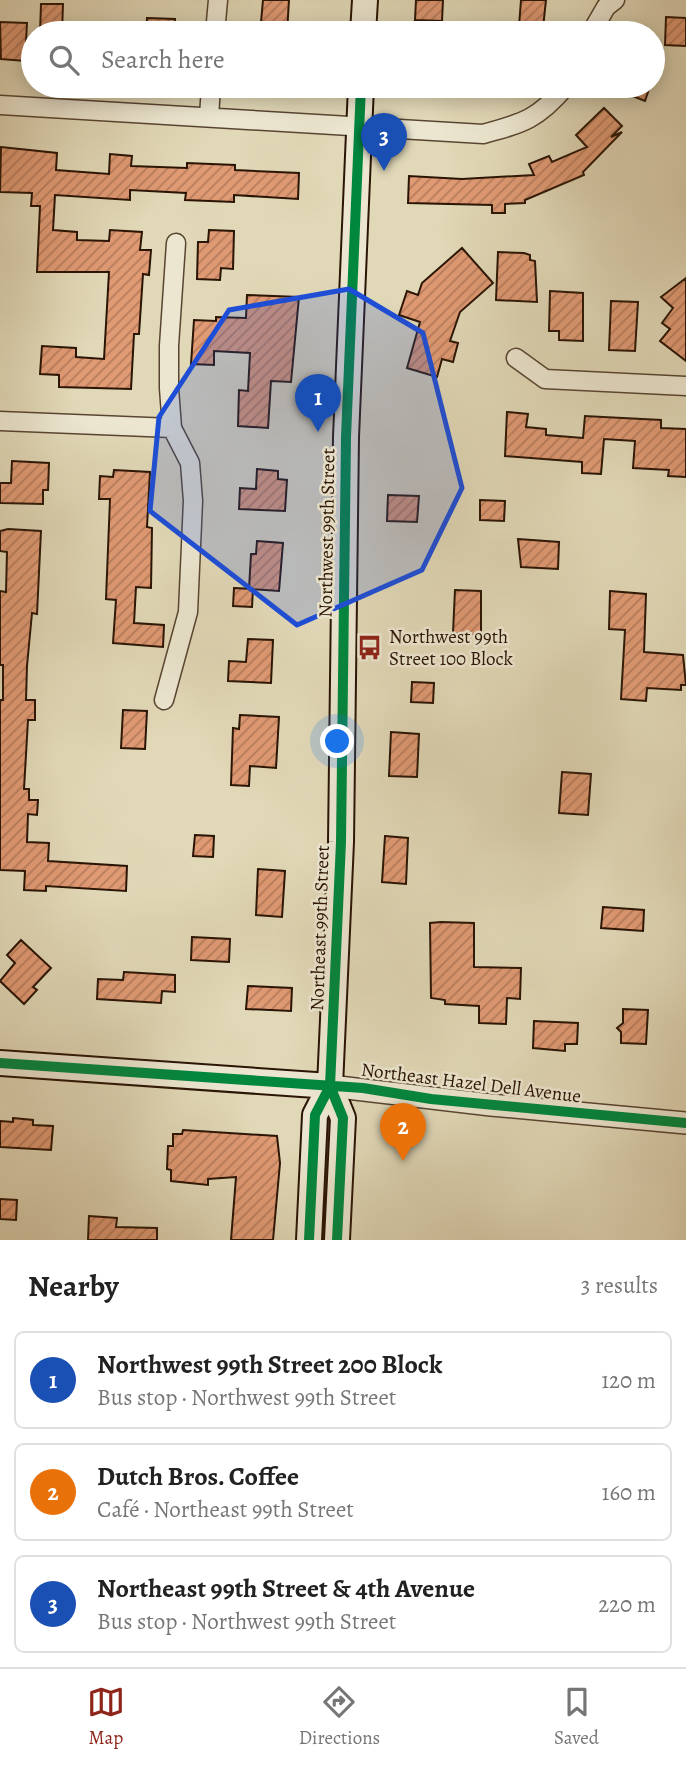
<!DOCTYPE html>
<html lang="en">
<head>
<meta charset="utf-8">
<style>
  :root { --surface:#fff; --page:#f2f2f2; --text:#222; --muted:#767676; --line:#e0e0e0; --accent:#8f2418 }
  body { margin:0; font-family:Alegreya,serif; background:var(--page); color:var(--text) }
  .you { position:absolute; left:338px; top:742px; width:24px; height:24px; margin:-18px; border:5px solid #fff; border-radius:50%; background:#1a73e8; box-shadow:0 0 0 10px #1a73e833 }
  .badge { display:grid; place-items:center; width:46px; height:46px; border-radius:50%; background:var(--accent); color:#fff; font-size:23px; font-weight:700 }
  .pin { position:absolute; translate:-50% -58px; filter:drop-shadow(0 2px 4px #0008) }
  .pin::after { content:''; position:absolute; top:37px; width:24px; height:21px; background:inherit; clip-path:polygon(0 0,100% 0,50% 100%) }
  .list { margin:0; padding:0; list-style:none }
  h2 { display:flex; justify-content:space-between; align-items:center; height:91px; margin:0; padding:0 28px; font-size:30px }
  h2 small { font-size:23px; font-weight:400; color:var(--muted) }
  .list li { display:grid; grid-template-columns:46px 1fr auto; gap:21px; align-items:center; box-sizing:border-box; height:98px; margin:0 14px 14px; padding:0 14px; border:2px solid var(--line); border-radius:10px }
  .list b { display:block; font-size:26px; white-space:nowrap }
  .list p { margin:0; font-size:23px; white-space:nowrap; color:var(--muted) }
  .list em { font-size:23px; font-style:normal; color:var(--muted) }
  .icon { flex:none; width:38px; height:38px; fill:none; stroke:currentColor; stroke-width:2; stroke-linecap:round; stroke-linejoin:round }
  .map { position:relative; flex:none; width:686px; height:1240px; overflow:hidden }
  .search { position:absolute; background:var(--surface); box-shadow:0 4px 18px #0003; left:21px; right:21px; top:21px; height:77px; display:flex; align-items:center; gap:18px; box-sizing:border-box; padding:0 24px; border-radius:38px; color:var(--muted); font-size:26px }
  .sheet { height:427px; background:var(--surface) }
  nav { display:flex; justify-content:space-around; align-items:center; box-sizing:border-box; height:98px; border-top:2px solid var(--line); background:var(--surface); font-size:19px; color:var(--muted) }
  nav a { display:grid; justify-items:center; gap:4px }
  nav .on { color:var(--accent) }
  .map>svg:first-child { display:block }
</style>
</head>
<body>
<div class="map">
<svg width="686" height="1240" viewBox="0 0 686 1240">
  <defs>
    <pattern id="building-hatch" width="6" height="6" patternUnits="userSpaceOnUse" patternTransform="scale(1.75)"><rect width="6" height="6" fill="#e09a74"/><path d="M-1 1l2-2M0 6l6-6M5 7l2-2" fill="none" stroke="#b67c5d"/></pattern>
  </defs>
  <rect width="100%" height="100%" fill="#e1d8b7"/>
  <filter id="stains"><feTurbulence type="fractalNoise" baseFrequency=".00286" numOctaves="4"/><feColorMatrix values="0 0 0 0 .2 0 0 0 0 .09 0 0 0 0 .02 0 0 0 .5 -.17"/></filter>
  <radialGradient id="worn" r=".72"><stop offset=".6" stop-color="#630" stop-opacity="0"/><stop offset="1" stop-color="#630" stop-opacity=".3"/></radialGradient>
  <path fill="url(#building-hatch)" stroke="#2a1404" stroke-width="2" d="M 263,0 L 289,0 L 287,33 L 260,33 Z
    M 416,0 L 443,0 L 442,21 L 415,20 Z
    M 521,0 L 546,0 L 543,28 L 519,26 Z
    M 41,4 L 63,4 L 62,33 L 40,33 Z
    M 666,17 L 686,18 L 686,46 L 665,45 Z
    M 147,18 L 175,19 L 174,33 L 146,33 Z
    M 0,22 L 27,23 L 25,61 L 1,59 Z
    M 607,86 L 650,86 L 645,101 Z
    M 604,108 L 622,126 L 611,137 L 622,132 L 583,172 L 584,175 L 525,200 L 525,203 L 505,204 L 505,213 L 492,213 L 492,205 L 408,203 L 409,176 L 462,179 L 534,175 L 529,164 L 549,156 L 552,162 L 587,147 L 576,135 Z
    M 1,147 L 57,153 L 56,170 L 109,174 L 110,154 L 132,156 L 131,166 L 187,168 L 187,163 L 235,165 L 235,170 L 299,173 L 298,199 L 234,195 L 234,202 L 185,200 L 186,193 L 130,190 L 130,200 L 55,195 L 53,230 L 77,232 L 77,240 L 109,241 L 110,230 L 142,232 L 140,250 L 151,250 L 149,275 L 143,274 L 139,334 L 134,334 L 131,389 L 59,387 L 59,375 L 40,374 L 42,346 L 76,348 L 76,357 L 104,359 L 109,272 L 37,272 L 40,206 L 31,206 L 32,193 L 0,192 Z
    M 209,230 L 234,231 L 233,269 L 221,268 L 220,280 L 197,279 L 198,242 L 208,242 Z
    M 462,248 L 493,283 L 460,312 L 450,341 L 458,343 L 453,362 L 442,359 L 437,377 L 407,368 L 420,322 L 399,315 L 407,291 L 418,295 L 422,283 Z
    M 498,252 L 524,253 L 530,255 L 530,260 L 535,261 L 537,302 L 496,300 Z
    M 686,278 L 686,361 L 660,341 L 670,329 L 662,323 L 673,308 L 661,297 Z
    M 550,291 L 583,293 L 583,341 L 559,340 L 559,331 L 549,331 Z
    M 247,295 L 299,297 L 291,382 L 271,381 L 268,428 L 238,426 L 239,390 L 248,391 L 250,353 L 214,351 L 214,365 L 191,364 L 194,320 L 216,321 L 216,317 L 246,318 Z
    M 611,301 L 638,302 L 635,351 L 609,350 Z
    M 507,412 L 528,414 L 526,427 L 546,429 L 546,435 L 583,438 L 585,416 L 661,420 L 661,428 L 686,429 L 686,477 L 668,476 L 669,470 L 633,468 L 635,441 L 604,439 L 601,474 L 582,473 L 582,462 L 505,456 Z
    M 12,461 L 49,463 L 48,490 L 43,490 L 43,504 L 0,503 L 0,483 L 11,483 Z
    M 257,469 L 278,471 L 278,479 L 287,480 L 285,511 L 239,509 L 240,488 L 256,489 Z
    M 114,470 L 150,472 L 147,527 L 152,528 L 151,588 L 136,587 L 134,623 L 164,625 L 163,647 L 113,643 L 116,600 L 106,599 L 110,499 L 99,499 L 100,476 L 113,477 Z
    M 388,495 L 419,496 L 417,522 L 387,521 Z
    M 480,500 L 505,501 L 504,521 L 480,520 Z
    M 8,529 L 41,531 L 37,614 L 32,613 L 27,666 L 26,700 L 35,700 L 35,720 L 28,720 L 24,789 L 29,789 L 29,800 L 38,800 L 37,815 L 28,814 L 27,842 L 49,843 L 48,861 L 127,866 L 126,891 L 46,886 L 46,891 L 24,890 L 25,871 L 0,870 L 0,700 L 3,700 L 3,665 L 0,665 L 0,591 L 6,592 L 7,552 L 0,551 L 0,531 Z
    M 518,539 L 559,542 L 558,569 L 521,567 Z
    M 257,541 L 283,543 L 279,591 L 249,589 L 251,554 L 256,554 Z
    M 234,588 L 253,589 L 252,607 L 233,606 Z
    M 455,590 L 481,591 L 481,635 L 453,633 Z
    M 610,591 L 646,594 L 644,652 L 683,655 L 686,685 L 681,685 L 681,690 L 647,688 L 646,701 L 621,699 L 625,630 L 609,629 Z
    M 248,639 L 273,640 L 271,683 L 228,681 L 229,661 L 246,662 Z
    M 412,682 L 434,683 L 433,703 L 411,702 Z
    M 123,710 L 147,711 L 145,749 L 121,748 Z
    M 240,715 L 279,717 L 276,768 L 250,766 L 249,786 L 231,785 L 233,728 L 239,729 Z
    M 391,732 L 419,734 L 417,777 L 389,776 Z
    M 562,772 L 591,774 L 588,815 L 559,813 Z
    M 195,835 L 214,836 L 213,857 L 193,856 Z
    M 385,836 L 408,838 L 406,884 L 382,882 Z
    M 258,869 L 285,871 L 282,917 L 256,915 Z
    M 603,907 L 644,910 L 643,931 L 601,928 Z
    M 441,922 L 474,923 L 474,967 L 521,968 L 520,999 L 507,998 L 506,1024 L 479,1023 L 479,1006 L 445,1004 L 445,1000 L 431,998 L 430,923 Z
    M 192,937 L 230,939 L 229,962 L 191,960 Z
    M 21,940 L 51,968 L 33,987 L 37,990 L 24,1004 L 0,981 L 15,963 L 7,955 Z
    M 124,972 L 175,975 L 175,992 L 162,991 L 161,1003 L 97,999 L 98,979 L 123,980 Z
    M 248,986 L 292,988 L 291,1011 L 246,1009 Z
    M 623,1009 L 648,1010 L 646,1044 L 621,1043 L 621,1032 L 617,1028 L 623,1023 Z
    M 534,1021 L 578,1023 L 577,1044 L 565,1044 L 565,1051 L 533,1048 Z
    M 13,1118 L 33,1120 L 33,1125 L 53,1126 L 51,1150 L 0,1147 L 0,1121 L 13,1122 Z
    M 183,1130 L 277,1136 L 280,1163 L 273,1240 L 231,1240 L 236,1177 L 208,1179 L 208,1185 L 171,1181 L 171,1170 L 167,1169 L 168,1146 L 173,1146 L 173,1134 L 182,1134 Z
    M 0,1199 L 17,1200 L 16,1220 L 0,1219 Z
    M 89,1216 L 117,1218 L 116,1227 L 157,1228 L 157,1240 L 88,1240 Z"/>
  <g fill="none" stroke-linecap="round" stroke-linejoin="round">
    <defs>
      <path id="minor" d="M 215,33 L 218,0
        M 591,33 L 606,7 L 615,0
        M 0,105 L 483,134 C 524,123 538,119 566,86
        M 209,117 L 211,86
        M 516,358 L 545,379 L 686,386
        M 0,421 L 172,428
        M 164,700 L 188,612 L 193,501 L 190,463 L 172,428 L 169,388 L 169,346 L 176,243"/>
      <path id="tertiary" d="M 330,1086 L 491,1105 L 686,1123"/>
      <path id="secondary" d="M 363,33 L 365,0
        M 0,1063 L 330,1086
        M 309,1240 L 315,1115 L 330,1086
        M 337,1240 L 343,1118 L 330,1086 L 341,842 L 346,437 L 361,86"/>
    </defs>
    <use href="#minor" stroke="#584531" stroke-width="21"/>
    <use href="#tertiary" stroke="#584531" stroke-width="24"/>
    <use href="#secondary" stroke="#2a1404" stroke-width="28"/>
    <use href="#minor" stroke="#ece6d0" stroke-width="18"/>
    <use href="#tertiary" stroke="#ece6d0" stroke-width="21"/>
    <use href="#secondary" stroke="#ece6d0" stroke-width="24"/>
    <defs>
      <path id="cycleway" d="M 0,1063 L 363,1088 L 431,1099 L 686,1123
        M 309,1240 L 315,1115 L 330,1086
        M 337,1240 L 343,1118 L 330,1086 L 341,842 L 346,437 L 361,86"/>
    </defs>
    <use href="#cycleway" stroke="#ece6d0" stroke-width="15"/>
    <use href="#cycleway" stroke="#00873e" stroke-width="10"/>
  </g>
  <path fill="#1d4ed8" fill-opacity="0.2" stroke="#1d4ed8" stroke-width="5" stroke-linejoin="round" d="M 349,289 L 423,333 L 462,488 L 422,570 L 297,625 L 150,511 L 159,417 L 229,310 Z"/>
  <defs>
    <symbol id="bus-bare" viewBox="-9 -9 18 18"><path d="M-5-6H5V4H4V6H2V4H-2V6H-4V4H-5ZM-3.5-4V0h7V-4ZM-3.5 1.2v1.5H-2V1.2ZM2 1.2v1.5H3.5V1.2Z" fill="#8f2418" stroke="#ece6d0" stroke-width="2.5" paint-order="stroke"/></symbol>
  </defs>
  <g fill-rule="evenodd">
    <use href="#bus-bare" x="352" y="630" width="35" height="35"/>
  </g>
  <g text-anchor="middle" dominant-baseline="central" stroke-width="5" stroke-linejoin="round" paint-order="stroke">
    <g font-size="19" fill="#2a1404" stroke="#ece6d0">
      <text transform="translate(327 533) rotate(-89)">Northwest 99th Street</text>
      <text transform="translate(320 928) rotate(-88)">Northeast 99th Street</text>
      <text transform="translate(471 1083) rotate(7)">Northeast Hazel Dell Avenue</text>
    </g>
    <g font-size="19" fill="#2a1404" stroke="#ece6d0" text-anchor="start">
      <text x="389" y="637">Northwest 99th<tspan x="389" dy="22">Street 100 Block</tspan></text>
    </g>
  </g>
  <rect width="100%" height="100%" filter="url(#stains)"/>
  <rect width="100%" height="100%" fill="url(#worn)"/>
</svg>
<div class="you"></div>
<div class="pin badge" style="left:318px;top:432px;background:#1a4fb4">1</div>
<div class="pin badge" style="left:403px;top:1161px;background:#e8710a">2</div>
<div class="pin badge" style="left:384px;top:171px;background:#1a4fb4">3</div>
<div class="search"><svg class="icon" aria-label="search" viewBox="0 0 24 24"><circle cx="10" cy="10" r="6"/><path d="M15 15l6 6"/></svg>Search here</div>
</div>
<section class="sheet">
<h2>Nearby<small>3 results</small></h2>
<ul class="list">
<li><span class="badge" style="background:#1a4fb4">1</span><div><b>Northwest 99th Street 200 Block</b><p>Bus stop · Northwest 99th Street</p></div><em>120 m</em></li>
<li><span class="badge" style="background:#e8710a">2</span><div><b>Dutch Bros. Coffee</b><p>Café · Northeast 99th Street</p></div><em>160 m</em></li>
<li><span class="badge" style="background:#1a4fb4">3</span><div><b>Northeast 99th Street &amp; 4th Avenue</b><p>Bus stop · Northwest 99th Street</p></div><em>220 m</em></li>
</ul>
</section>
<nav>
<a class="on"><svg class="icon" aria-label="map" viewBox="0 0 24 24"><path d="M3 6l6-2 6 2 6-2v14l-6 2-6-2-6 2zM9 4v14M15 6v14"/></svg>Map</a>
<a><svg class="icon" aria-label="directions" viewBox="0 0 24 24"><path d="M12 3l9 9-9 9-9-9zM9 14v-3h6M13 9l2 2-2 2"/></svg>Directions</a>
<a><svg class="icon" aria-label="saved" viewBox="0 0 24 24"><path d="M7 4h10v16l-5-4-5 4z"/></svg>Saved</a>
</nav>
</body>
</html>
